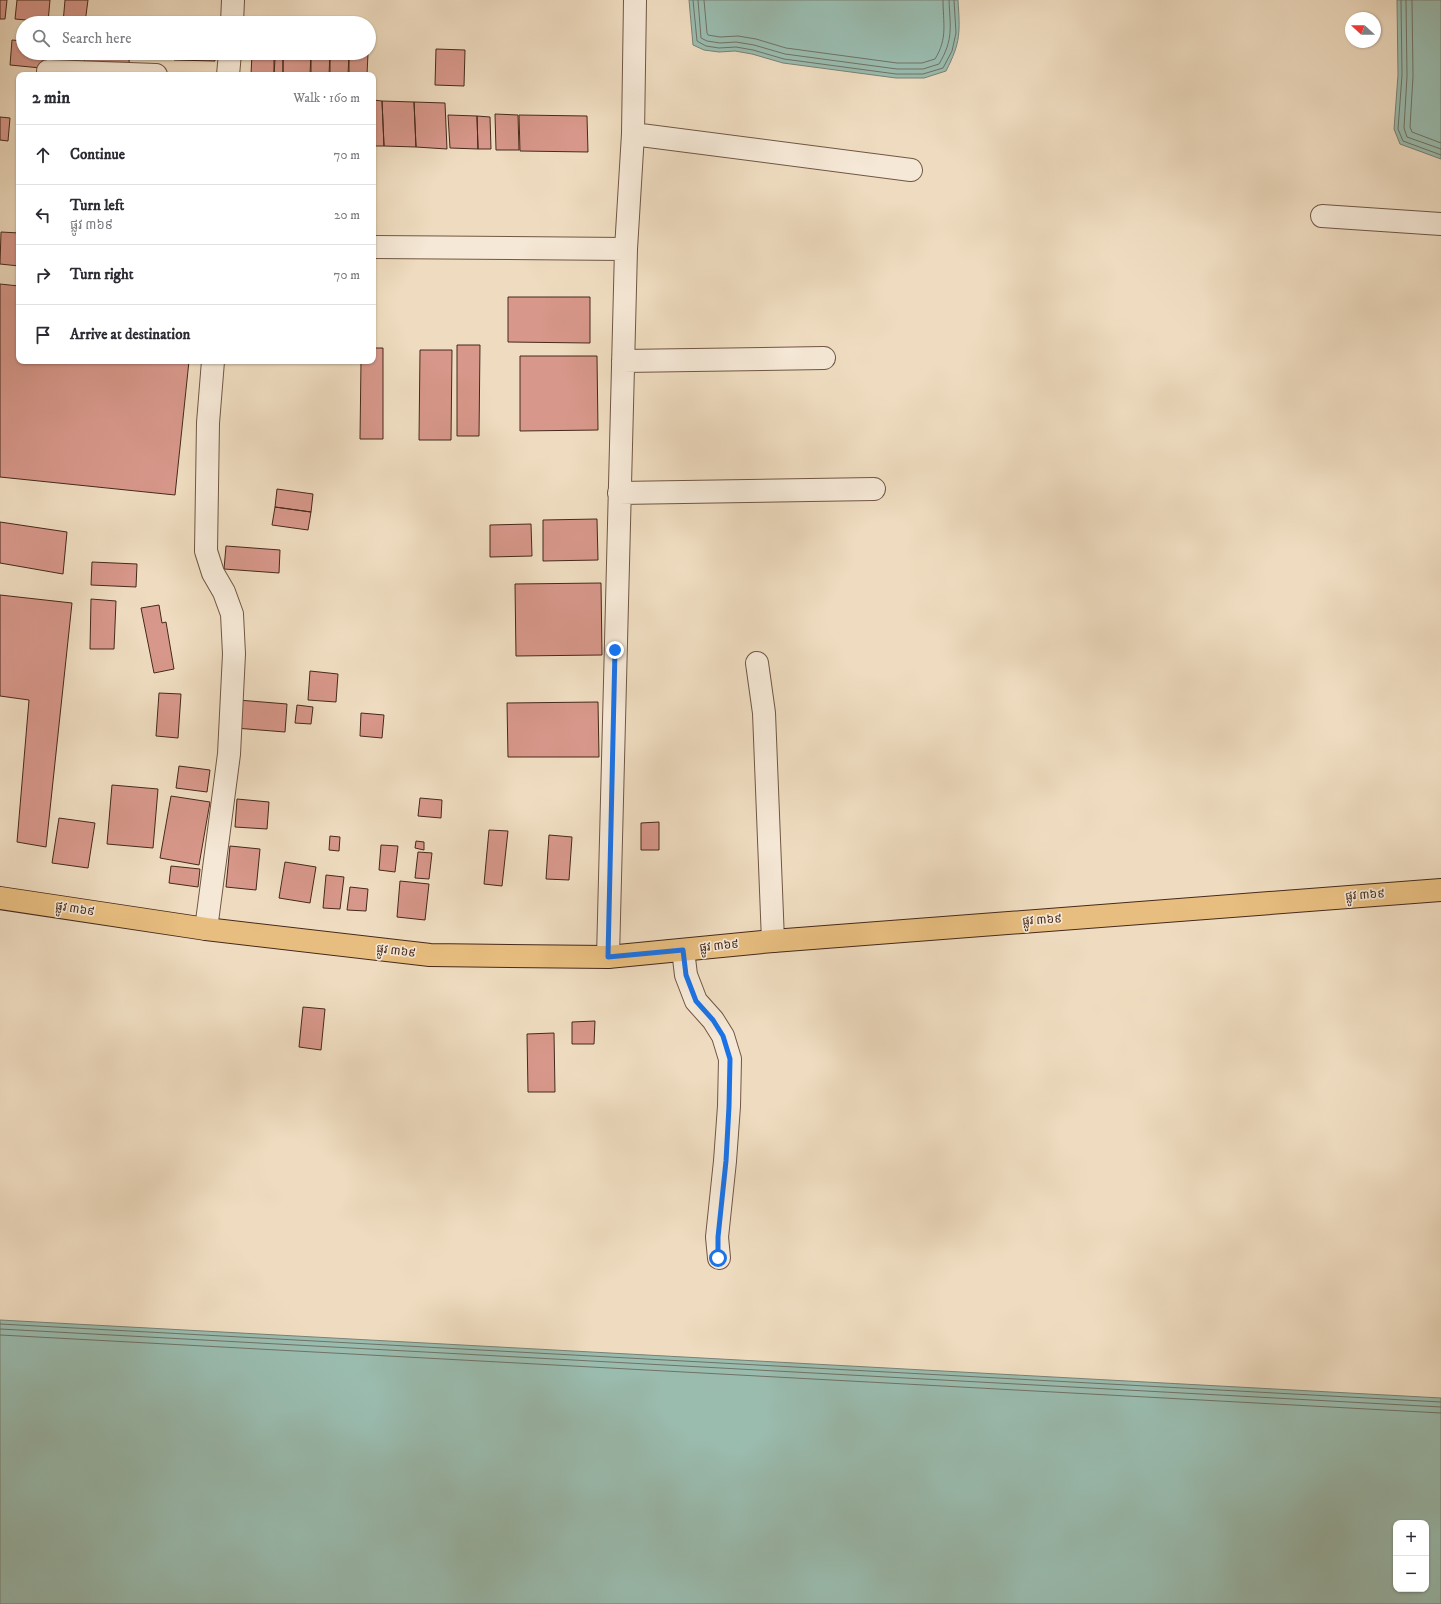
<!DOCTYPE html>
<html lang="en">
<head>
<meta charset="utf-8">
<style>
  :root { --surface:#fff; --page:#f7f7f7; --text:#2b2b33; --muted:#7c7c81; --line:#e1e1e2 }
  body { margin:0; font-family:"IM FELL DW Pica","Noto Sans Khmer",serif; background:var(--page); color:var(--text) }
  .controls { position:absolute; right:12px; bottom:12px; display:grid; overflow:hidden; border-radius:8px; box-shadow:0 1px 3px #0004 }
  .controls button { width:36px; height:36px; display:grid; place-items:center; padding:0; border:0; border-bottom:1px solid var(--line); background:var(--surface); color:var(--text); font:20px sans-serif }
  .compass { position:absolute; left:1345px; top:12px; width:36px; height:36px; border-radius:50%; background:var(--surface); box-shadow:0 1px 3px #0004; rotate:291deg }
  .stop { position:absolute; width:12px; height:12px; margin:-9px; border:3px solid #1a73e8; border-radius:50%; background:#fff }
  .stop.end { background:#1a73e8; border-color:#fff; box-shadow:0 1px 4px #0008 }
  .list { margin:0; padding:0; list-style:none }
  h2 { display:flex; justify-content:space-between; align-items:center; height:52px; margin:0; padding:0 16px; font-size:17px }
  h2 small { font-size:13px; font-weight:400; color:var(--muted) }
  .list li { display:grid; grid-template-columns:26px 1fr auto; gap:12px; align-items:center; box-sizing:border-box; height:60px; padding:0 16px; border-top:1px solid var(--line) }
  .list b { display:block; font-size:15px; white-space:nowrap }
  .list p { margin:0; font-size:13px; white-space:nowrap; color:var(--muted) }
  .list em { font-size:13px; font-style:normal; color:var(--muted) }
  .icon { flex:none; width:22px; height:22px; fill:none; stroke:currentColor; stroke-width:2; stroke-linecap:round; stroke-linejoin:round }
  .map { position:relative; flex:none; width:1441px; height:1604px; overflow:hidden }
  .search { position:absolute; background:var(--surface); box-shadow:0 1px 3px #0004; left:16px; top:16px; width:360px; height:44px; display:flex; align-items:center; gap:10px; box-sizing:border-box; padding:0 14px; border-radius:22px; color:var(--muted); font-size:15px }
  .panel { position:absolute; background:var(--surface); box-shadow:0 1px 3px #0004; left:16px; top:72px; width:360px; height:292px; border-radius:8px }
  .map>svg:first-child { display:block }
</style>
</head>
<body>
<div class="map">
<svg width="1441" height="1604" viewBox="0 0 1441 1604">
  <rect width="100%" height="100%" fill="#efdcc0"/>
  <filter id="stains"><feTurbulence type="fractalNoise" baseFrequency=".005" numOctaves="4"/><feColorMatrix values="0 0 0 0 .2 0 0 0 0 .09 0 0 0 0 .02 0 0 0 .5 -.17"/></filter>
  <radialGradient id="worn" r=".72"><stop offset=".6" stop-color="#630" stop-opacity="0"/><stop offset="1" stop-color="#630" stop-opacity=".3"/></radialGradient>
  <path fill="#9abcaf" stroke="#788174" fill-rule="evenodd" d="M 689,0 L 958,0 C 960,32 961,42 946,71 L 924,78 L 896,78 L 783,63 L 752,54 L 735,51 L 719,52 L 704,50 L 693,45 Z
    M 1397,0 L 1441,0 L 1441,159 L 1400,144 L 1394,129 L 1398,75 Z
    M 0,1320 L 1441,1398 L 1441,1604 L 0,1604 ZM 1396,1523 L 1426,1523 L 1426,1589 L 1396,1589 Z"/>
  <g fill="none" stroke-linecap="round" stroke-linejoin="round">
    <path stroke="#707265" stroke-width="1" d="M 693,0 L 697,41 L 706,46 L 719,48 L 736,47 L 753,50 L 784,59 L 896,74 L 923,74 L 943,68 L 952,51 L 956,33 L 954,0
      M 698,0 L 701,38 L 707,41 L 720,43 L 736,42 L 754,45 L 785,54 L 897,69 L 923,69 L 939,64 C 954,39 950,26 949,0
      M 704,0 L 707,33 L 708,35 L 720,37 L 738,36 L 756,39 L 786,48 L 897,63 L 922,63 L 935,59 C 948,38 943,23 943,0
      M 1401,0 L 1402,75 L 1398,129 L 1403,141 L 1441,155
      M 1406,0 L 1407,76 L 1404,128 L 1407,137 L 1441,149
      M 1412,0 L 1413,76 L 1410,127 L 1412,132 L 1441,143
      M 0,1324 L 1441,1402
      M 0,1329 L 1441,1407
      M 0,1335 L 1441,1413"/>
  </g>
  <path fill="#d7978a" stroke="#46291b" d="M 0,0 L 7,0 L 5,19 L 0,19 Z
    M 17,0 L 50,0 L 48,22 L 15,19 Z
    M 65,0 L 88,0 L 85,23 L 63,23 Z
    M 12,40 L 23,41 L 23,53 L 53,53 L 51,69 L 10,65 Z
    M 436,49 L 465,50 L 464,86 L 435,85 Z
    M 85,53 L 130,53 L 128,71 L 84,66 Z
    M 174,53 L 215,53 L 215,61 L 174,60 Z
    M 252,53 L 274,53 L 274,75 L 251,75 Z
    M 283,53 L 311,53 L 310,75 L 283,75 Z
    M 311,53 L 330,53 L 329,75 L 311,75 Z
    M 330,53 L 349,53 L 348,75 L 330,75 Z
    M 349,53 L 368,53 L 367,75 L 349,75 Z
    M 275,59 L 283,59 L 283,75 L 274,75 Z
    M 373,100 L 382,101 L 384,146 L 373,146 Z
    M 382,101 L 414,102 L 416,147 L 384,146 Z
    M 414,102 L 445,103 L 447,149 L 416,147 Z
    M 495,114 L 518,115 L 519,150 L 496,150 Z
    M 448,115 L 477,116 L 478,149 L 450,148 Z
    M 519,115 L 587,116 L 588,152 L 520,151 Z
    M 477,116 L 490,117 L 491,149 L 478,149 Z
    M 0,117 L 10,118 L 8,141 L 0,140 Z
    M 1,232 L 19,233 L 19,266 L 0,264 Z
    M 0,284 L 19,286 L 19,361 L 189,361 L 175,495 L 0,477 Z
    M 508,297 L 590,297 L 590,343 L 508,342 Z
    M 457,345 L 480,345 L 479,436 L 457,436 Z
    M 373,348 L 383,348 L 383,439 L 360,439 L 361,361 L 373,361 Z
    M 420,350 L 452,350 L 451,440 L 419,440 Z
    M 520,356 L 597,356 L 598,430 L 520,431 Z
    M 277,489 L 313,494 L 311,512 L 275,507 Z
    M 275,507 L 311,512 L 308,530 L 272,525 Z
    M 597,519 L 598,560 L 543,561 L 543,520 Z
    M 0,522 L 67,532 L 63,574 L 0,563 Z
    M 531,524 L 532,556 L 490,557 L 490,525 Z
    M 226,546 L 280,550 L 279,573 L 224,569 Z
    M 92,562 L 137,564 L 136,587 L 91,585 Z
    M 601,583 L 602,655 L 516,656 L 515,584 Z
    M 0,595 L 72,603 L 46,847 L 17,842 L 29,700 L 0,696 Z
    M 91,599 L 116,601 L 114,649 L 90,649 Z
    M 159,605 L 162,623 L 166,622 L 174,669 L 154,673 L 141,608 Z
    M 310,671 L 338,674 L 336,702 L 308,700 Z
    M 159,693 L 181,694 L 178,738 L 156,736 Z
    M 238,700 L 287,704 L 285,732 L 235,728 Z
    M 598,702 L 599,757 L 508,757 L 507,703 Z
    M 297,705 L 313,707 L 311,724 L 295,723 Z
    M 361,713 L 384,715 L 382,738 L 360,736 Z
    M 179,766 L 210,770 L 207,792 L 176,788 Z
    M 112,785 L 158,789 L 153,848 L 107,844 Z
    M 171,796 L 210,802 L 199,865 L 160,858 Z
    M 420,798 L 442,800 L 441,818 L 418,816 Z
    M 237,799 L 269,802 L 267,829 L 235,827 Z
    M 59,818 L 95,823 L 88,868 L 52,863 Z
    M 659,822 L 659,850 L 641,850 L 641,823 Z
    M 489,830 L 508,831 L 502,886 L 484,884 Z
    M 549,835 L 572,837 L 569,880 L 546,879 Z
    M 330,836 L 340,837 L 339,851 L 329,850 Z
    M 416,841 L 424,842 L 424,850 L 415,848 Z
    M 381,845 L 398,846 L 395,872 L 379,870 Z
    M 230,846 L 260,849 L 256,890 L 226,887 Z
    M 418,852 L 432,853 L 429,879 L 415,878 Z
    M 285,862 L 316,867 L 310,903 L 279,898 Z
    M 171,866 L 200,869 L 198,887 L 169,883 Z
    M 326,875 L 344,877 L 340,909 L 323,908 Z
    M 400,881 L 429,884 L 425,920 L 397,917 Z
    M 350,887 L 368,889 L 366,911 L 347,910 Z
    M 303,1007 L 325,1009 L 321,1050 L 299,1047 Z
    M 595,1021 L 594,1044 L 572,1044 L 572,1022 Z
    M 554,1033 L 555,1092 L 528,1092 L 527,1034 Z"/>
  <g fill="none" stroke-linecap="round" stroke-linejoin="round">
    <defs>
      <path id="minor" d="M 232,23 L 233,0
        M 48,71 L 156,75
        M 228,75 L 230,53
        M 633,134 L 911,170
        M 1322,216 L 1441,224
        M 373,247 L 626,249
        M 623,361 L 824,358
        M 619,493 L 874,489
        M 757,663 L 764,713 L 773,941
        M 206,929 L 229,754 L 234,654 L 232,614 L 224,592 L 213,573 L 206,551 L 208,423 L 213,361
        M 683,950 L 686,975 L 696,1001 L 713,1020 L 723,1036 L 730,1059 L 729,1106 L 725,1161 L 717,1237 L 719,1258
        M 608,957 L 626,249 L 633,134 L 635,0"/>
      <path id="major" d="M 0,898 L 206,929 L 430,955 L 608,957 L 773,941 L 1441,890"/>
    </defs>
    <use href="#minor" stroke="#705644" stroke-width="24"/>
    <use href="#major" stroke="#46291b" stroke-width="24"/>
    <use href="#minor" stroke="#f5e8d6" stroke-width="22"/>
    <use href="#major" stroke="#e8be80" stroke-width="22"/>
  </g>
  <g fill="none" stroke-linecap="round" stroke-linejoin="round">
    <path stroke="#1a73e8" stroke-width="5" d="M 615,650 L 608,957 L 683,950 L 686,975 L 696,1001 L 713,1020 L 723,1036 L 730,1059 L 729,1106 L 726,1161 L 718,1237 L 718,1258"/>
  </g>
  <g text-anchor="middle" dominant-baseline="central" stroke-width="3.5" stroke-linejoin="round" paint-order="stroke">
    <g font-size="12" fill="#46291b" stroke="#f5e8d6">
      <text transform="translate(1365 895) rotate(-4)">ផ្លូវ ៣៦៩</text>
      <text transform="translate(75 909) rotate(9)">ផ្លូវ ៣៦៩</text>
      <text transform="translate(1042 920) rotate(-4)">ផ្លូវ ៣៦៩</text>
      <text transform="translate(719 946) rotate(-6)">ផ្លូវ ៣៦៩</text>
      <text transform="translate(396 951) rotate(7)">ផ្លូវ ៣៦៩</text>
    </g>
  </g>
  <rect width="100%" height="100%" filter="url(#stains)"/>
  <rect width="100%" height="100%" fill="url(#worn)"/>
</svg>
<div class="controls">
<button>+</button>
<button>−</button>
</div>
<svg class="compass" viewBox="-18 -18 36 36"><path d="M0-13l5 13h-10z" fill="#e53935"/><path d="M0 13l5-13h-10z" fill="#7c7c81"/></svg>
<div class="stop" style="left:718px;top:1258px"></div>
<div class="stop end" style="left:615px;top:650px"></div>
<div class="search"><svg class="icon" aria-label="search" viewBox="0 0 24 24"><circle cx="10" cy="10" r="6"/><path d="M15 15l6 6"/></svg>Search here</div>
<section class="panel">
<h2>2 min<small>Walk · 160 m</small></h2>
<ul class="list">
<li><svg class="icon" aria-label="ahead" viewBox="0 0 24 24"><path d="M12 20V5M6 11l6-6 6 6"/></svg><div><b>Continue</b></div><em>70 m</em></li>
<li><svg class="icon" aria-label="left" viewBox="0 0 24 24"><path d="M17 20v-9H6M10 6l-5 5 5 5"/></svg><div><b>Turn left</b><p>ផ្លូវ ៣៦៩</p></div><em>20 m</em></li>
<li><svg class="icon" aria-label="right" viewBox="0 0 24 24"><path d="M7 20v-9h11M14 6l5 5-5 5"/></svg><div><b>Turn right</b></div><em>70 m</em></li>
<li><svg class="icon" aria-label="arrive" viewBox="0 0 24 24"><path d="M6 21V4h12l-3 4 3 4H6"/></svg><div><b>Arrive at destination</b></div></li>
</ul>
</section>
</div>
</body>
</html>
